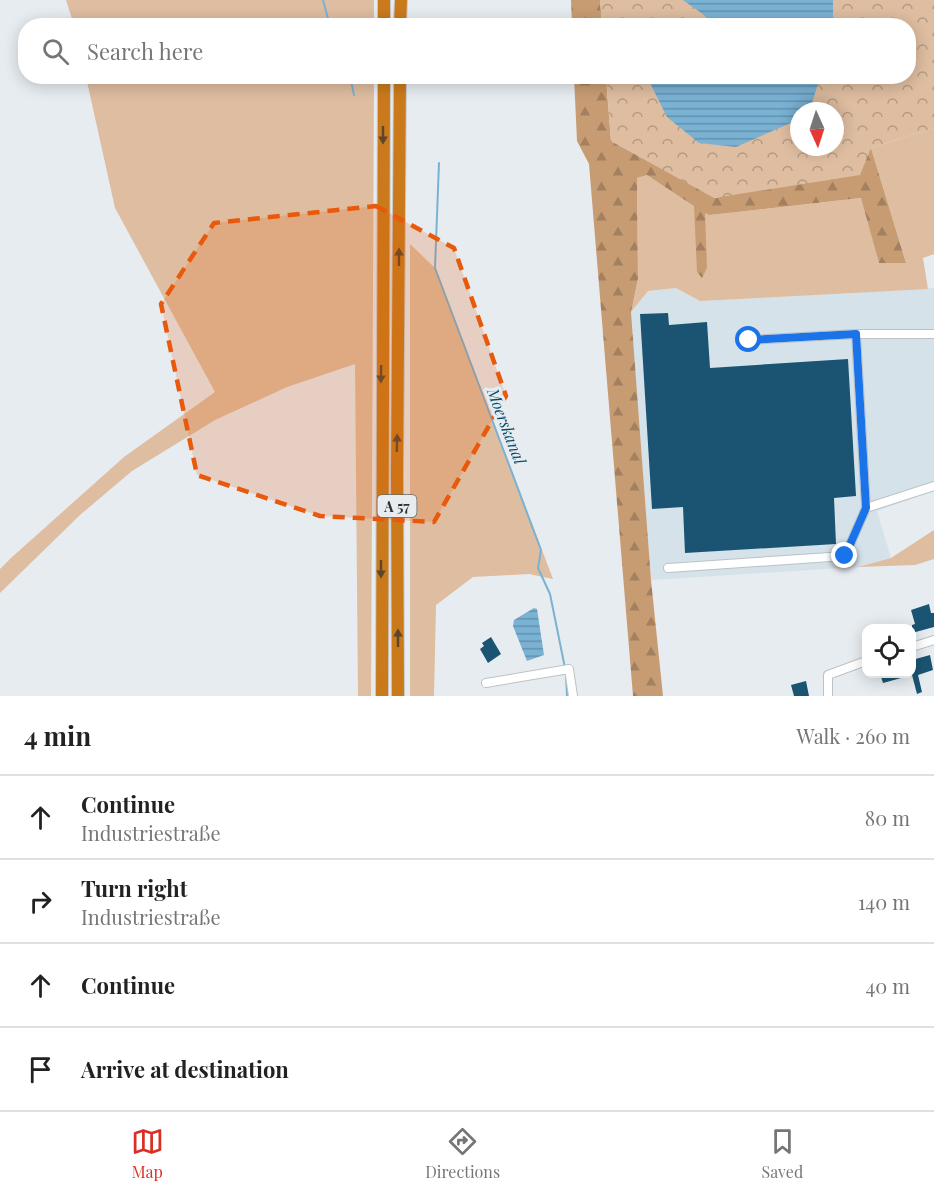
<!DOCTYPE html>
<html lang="en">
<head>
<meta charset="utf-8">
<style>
  :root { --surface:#fff; --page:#f2f2f2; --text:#222; --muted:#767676; --line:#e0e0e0; --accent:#d93025 }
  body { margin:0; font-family:"Playfair Display",serif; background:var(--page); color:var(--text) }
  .controls { position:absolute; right:18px; bottom:18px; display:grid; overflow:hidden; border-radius:12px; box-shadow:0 3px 15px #0003 }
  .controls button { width:54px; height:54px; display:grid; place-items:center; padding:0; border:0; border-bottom:2px solid var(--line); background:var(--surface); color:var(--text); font:30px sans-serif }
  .compass { position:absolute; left:790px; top:102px; width:54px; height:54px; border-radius:50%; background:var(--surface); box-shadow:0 3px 15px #0003; rotate:177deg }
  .stop { position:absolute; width:18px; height:18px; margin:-14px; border:4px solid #1a73e8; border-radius:50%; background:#fff }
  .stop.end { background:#1a73e8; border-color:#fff; box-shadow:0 2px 6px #0008 }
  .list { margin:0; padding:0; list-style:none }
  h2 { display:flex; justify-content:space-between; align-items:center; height:78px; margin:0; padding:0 24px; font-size:26px }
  h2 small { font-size:20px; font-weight:400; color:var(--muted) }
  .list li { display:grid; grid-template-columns:39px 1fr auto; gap:18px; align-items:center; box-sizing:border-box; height:84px; padding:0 24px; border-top:2px solid var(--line) }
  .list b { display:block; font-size:22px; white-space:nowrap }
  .list p { margin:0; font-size:20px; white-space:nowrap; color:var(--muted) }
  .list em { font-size:20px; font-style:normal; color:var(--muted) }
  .icon { flex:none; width:33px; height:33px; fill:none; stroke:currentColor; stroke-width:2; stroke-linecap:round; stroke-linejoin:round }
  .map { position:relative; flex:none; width:934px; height:696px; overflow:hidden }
  .search { position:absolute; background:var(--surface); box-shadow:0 3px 15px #0003; left:18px; right:18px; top:18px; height:66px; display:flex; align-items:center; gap:15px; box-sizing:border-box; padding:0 21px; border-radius:24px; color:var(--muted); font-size:22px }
  .sheet { height:414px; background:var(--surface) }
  nav { display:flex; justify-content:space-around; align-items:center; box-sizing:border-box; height:84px; border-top:2px solid var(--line); background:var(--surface); font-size:16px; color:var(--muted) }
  nav a { display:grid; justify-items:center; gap:3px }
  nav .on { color:var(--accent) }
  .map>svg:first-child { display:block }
</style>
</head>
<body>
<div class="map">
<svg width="934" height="696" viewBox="0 0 934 696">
  <defs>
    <pattern id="forest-firs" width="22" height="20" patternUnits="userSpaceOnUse" patternTransform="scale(1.5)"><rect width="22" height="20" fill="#c89c73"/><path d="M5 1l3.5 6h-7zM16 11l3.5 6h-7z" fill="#a3805f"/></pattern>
    <pattern id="park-crowns" width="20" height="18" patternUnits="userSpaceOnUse" patternTransform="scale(1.5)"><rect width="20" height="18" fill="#debda0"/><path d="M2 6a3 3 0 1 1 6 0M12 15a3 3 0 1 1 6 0" fill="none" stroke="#b49a83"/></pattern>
    <pattern id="water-rules" width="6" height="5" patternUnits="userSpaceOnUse" patternTransform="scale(1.5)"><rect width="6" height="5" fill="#7ab2d4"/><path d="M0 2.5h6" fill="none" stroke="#6491ad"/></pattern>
  </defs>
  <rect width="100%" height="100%" fill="#e7ecf0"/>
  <path fill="#d5e2ea" d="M 676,288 L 700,301 L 934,288 L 934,491 L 877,511 L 891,558 L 858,567 L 651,580 L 631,312 L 648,291 Z"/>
  <path fill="#debda0" d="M 66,0 L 374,0 L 374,25 L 74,25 Z
    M 86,77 L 374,77 L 371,696 L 358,696 L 355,364 L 287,387 L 215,420 L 132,471 L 80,515 L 0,593 L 0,569 L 11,558 L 124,457 L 215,392 L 115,208 Z
    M 934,128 L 934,254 L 923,258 L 928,289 L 700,301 L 676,288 L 648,291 L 631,312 L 638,279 L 637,178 L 647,175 L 710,215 L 862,198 L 879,263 L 906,263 L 871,148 Z
    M 410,244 L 435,268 L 553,579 L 529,574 L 473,577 L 436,605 L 434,696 L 410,696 Z
    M 934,530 L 934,559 L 915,565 L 858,567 L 891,558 Z"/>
  <path fill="url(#forest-firs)" d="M 571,0 L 600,0 L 602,25 L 572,25 Z
    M 574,77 L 606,77 L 611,141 L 716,198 L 871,148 L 906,263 L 879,263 L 861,198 L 710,215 L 705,213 L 707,268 L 702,278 L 697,272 L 694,206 L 647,175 L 637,178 L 638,279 L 631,312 L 651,580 L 663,696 L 633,696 L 589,164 L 577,141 Z"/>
  <path fill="url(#park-crowns)" fill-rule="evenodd" d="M 600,0 L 934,0 L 934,128 L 871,148 L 860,175 L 714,198 L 611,141 L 606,77 L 908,76 L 908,26 L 602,25 ZM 799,111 L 835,111 L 835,147 L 799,147 Z"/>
  <path fill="url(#water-rules)" d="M 683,0 L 833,0 L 833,25 L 712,25 L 704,15 Z
    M 647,77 L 820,77 L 812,103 L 804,111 L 799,111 L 799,116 L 793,122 L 736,147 L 699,143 L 667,117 Z
    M 534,608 L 537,609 L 544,655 L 527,661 L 513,626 L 514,620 Z"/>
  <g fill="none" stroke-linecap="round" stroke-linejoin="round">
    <path stroke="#7ab2d4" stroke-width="2" d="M 323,0 L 330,26
      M 350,76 L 354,95
      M 439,163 L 435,268 L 541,550 L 538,568 L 550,594 L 565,668
      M 566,673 L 567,696"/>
  </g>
  <path fill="#1b5472" d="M 668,313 L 669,325 L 707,322 L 710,368 L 848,359 L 856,496 L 834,498 L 836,544 L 685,553 L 683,507 L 652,509 L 640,314 Z
    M 929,604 L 931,613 L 934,613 L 934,627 L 912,633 L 912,625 L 915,624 L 911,610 Z
    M 491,637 L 501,654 L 488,663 L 480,649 L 484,646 L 482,643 Z
    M 930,655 L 933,670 L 918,675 L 922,692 L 917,694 L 912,675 L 883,683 L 880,674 L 912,674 L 912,660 Z
    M 806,681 L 809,696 L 794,696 L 791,685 Z"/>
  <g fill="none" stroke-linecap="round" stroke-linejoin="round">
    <defs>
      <path id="minor" d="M 934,334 L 856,334 L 866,508 L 934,486
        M 749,340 L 856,334
        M 668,568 L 845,556 L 866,508
        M 912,647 L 934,640
        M 486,683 L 569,669 L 573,696
        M 828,696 L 828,675 L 866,661"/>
      <path id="highway" d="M 384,26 L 384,0
        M 400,26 L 401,0
        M 382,696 L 384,76
        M 398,696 L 397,472 L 400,76"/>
    </defs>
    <use href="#minor" stroke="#bcc2c5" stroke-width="10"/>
    <use href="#highway" stroke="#c9c9c9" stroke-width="14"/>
    <use href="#minor" stroke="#fff" stroke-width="8"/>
    <use href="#highway" stroke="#ca7a1b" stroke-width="12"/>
  </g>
  <defs><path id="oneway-solid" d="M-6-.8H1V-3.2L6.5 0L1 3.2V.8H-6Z" transform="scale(1.5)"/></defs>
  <g fill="#5d462a">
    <use href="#oneway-solid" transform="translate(383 135) rotate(90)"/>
    <use href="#oneway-solid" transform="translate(399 257) rotate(-90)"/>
    <use href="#oneway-solid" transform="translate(381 374) rotate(91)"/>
    <use href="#oneway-solid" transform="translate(397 443) rotate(-89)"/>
    <use href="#oneway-solid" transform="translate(381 569) rotate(90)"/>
    <use href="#oneway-solid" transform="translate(398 638) rotate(-90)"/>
  </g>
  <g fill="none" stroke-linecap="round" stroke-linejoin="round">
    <path stroke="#1a73e8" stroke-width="8" d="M 749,340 L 856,334 L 866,508 L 845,556"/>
  </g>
  <path fill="#e8590c" fill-opacity="0.2" stroke="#e8590c" stroke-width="4.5" stroke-dasharray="12 8" stroke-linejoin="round" d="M 376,206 L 454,248 L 506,396 L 434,522 L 320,516 L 197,475 L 161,304 L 214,223 Z"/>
  <g text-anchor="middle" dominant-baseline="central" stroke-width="6" stroke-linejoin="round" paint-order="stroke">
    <rect fill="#e7ecf0" stroke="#66686a" stroke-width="1.5" x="377.5" y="495" width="39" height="22" rx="4.5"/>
    <g font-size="14" font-weight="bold" fill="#2e3031">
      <text x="397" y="506">A 57</text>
    </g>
    <g font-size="16" font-style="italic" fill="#004b6d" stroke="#e7ecf0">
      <text transform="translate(507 426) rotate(69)">Moerskanal</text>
    </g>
  </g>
</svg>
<div class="controls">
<button><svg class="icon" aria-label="locate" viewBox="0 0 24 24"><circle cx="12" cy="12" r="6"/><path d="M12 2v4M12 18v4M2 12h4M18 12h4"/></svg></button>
</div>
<svg class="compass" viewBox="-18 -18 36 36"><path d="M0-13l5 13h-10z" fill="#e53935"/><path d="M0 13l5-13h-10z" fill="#767676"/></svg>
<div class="stop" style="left:749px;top:340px"></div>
<div class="stop end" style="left:845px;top:556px"></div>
<div class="search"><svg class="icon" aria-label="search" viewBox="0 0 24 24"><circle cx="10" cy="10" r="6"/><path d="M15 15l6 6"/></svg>Search here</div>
</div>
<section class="sheet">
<h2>4 min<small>Walk · 260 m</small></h2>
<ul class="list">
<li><svg class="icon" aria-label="ahead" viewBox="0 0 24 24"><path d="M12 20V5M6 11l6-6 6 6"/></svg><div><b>Continue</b><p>Industriestraße</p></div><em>80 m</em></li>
<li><svg class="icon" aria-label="right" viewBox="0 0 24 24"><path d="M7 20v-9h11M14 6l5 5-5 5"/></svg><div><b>Turn right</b><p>Industriestraße</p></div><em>140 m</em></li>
<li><svg class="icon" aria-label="ahead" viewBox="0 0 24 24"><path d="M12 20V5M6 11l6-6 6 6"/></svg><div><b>Continue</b></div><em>40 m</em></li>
<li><svg class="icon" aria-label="arrive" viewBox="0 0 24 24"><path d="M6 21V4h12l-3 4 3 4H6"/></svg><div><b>Arrive at destination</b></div></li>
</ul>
</section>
<nav>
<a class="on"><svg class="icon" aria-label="map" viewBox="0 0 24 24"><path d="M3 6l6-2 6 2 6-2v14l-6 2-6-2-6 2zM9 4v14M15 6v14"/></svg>Map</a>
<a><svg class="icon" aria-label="directions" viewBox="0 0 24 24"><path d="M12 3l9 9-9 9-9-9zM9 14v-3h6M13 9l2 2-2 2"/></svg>Directions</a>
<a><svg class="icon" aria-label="saved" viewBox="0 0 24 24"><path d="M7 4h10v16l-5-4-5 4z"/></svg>Saved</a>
</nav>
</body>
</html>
